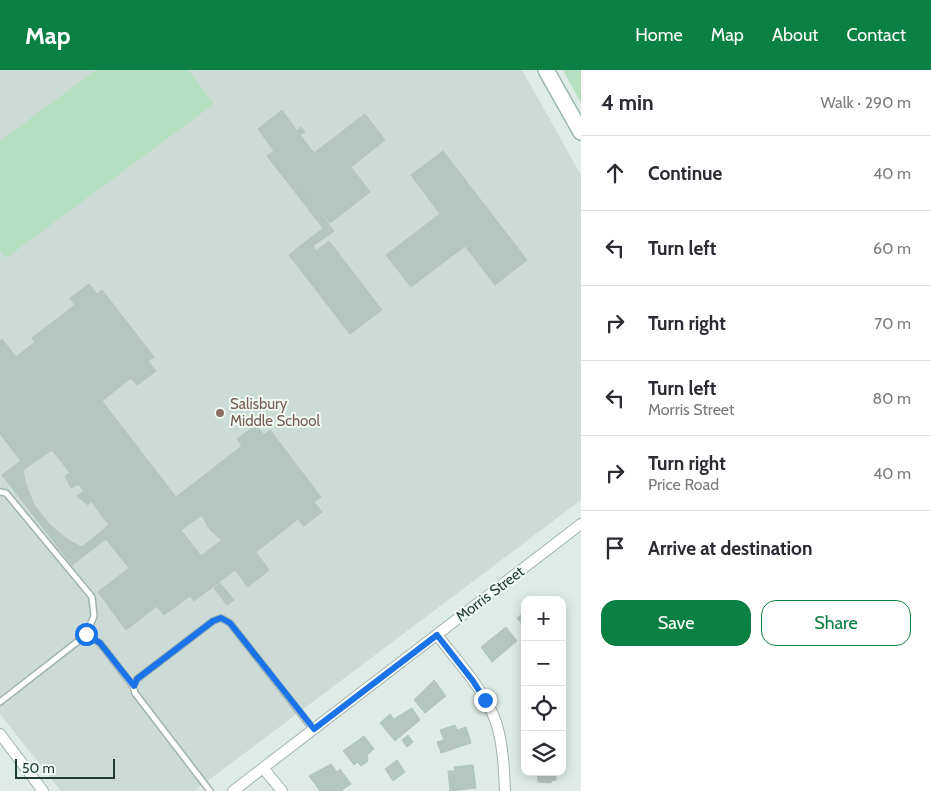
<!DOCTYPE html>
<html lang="en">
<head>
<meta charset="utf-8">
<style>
  :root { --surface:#fff; --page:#f2f2f3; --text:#2b2b33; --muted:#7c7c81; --line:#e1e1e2; --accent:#0b8043 }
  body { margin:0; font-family:Cabin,sans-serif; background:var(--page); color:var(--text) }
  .controls { position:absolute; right:15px; bottom:15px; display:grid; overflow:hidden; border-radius:10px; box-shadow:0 2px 12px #0003 }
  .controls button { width:45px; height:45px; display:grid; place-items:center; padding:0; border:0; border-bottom:1px solid var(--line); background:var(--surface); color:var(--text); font:25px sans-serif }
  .scale { position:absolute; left:15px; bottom:12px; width:100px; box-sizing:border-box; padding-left:5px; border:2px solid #1e3c35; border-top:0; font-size:14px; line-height:18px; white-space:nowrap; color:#1e3c35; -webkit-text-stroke:4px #eff8f3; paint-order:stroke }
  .stop { position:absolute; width:15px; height:15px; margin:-11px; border:4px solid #1a73e8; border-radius:50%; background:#fff }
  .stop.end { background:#1a73e8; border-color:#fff; box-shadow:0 1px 5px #0008 }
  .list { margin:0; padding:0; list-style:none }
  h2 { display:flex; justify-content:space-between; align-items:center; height:65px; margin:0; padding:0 20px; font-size:21px }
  h2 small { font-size:16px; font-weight:400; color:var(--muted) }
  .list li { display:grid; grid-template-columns:32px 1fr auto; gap:15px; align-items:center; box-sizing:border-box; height:75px; padding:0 20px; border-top:1px solid var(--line) }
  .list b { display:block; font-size:19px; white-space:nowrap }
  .list p { margin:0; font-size:16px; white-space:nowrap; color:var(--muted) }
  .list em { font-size:16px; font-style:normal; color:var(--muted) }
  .actions { display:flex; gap:10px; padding:15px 20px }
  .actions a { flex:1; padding:11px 0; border:1px solid var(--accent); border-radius:15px; text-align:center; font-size:18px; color:var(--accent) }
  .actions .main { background:var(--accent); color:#fff }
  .icon { flex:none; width:28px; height:28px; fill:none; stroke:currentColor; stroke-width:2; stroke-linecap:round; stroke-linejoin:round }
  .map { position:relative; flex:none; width:581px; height:721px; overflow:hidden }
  header { display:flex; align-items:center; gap:30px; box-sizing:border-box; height:70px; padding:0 25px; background:var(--accent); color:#fff }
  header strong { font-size:24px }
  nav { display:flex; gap:28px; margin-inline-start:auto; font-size:18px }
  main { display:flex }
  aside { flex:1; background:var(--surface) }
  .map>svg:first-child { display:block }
</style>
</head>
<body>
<header>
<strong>Map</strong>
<nav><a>Home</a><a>Map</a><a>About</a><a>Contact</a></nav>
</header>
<main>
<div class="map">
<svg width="581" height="721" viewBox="0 0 581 721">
  <rect width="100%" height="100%" fill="#deebe6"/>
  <path fill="#ccdbd5" d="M 0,0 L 522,0 L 581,105 L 581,430 L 194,721 L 61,721 L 0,644 Z"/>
  <path fill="#b5dfc1" d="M 96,0 L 188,0 L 214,34 L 6,188 L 0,180 L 0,71 Z
    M 563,0 L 581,0 L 581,33 Z"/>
  <path fill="#b3c6bf" stroke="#b0c5bd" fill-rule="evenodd" d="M 282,40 L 297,61 L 301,57 L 305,62 L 300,65 L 314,83 L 365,44 L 385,70 L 351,97 L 370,122 L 330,153 L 300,117 L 334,161 L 313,176 L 316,181 L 329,171 L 382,240 L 350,264 L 289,185 L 323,158 L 267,86 L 274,81 L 258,59 Z
    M 443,81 L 527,190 L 495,215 L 465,176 L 411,217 L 386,185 L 440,144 L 411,105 Z
    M 89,214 L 97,224 L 102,220 L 154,287 L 148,291 L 156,301 L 137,315 L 131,308 L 102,331 L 176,427 L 242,376 L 237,369 L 256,355 L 264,365 L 270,360 L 321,427 L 314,432 L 322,442 L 304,456 L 298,449 L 256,482 L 269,500 L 248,517 L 235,500 L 194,531 L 190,526 L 164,545 L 157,536 L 126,560 L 98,522 L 129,498 L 106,469 L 72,495 L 2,405 L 21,391 L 0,364 L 0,271 L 2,269 L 16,287 L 35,272 L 32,268 L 75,235 L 70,228 ZM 52,380 L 70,403 L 65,406 L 71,418 L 78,414 L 84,421 L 77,426 L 88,435 L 91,431 L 109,455 L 82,477 L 68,470 L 49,454 L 34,435 L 25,412 L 23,400 ZM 202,445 L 210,460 L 222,470 L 201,486 L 181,460 Z
    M 220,513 L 234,530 L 227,535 L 214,518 Z
    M 525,542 L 525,558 L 517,548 Z
    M 506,557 L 517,571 L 492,592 L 481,577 Z
    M 434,610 L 446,626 L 425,643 L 414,630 Z
    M 412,638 L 420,650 L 395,671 L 380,653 L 390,644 L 394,649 Z
    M 455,655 L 457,660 L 466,657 L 471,673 L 441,683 L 437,672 L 444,670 L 440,660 Z
    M 408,665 L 413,672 L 407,677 L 402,670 Z
    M 364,666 L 374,679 L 367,685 L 368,691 L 361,696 L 357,692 L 354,695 L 343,681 Z
    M 397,690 L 405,702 L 393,711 L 385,699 Z
    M 331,694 L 337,702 L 340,699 L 351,714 L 341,721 L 320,721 L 309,706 Z
    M 473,695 L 476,718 L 450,721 L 448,701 L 455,701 L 454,697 Z
    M 537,702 L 556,702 L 556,710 L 551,711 L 551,713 L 538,712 Z"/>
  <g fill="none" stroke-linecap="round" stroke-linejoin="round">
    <defs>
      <path id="lane" d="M 0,422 L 6,423 L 92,527 L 94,546 L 86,565 L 0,632
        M 86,565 L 100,573 L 133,616
        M 210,721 L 135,623 L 133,616 L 137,609 L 213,551 L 221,548 L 230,553 L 313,659"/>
      <path id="street" d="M 437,565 C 458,592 484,619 496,652 C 503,674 504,698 505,721
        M 0,664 L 43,721
        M 263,698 L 282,721
        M 233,721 L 581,454"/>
      <path id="secondary" d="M 546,0 L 581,62"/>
    </defs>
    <use href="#lane" stroke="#a1b3ad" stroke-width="8"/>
    <use href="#street" stroke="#a1b3ad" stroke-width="12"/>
    <use href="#secondary" stroke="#9cb8ae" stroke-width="18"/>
    <use href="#lane" stroke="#fff" stroke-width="5"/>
    <use href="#street" stroke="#fff" stroke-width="10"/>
    <use href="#secondary" stroke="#fff" stroke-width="15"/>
  </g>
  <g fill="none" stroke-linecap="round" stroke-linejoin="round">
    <path stroke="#1a73e8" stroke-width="6" d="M 86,564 L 100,573 L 134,616 L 137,609 L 213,551 L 221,548 L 230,553 L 314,659 L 437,565 L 473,611 L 485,630"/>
  </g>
  <circle fill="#8d6e63" stroke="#eff8f3" stroke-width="2" cx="220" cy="343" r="5"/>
  <g text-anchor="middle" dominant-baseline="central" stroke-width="4" stroke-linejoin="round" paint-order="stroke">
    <g font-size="15" fill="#785e54" stroke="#eff8f3" text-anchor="start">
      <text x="230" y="334">Salisbury<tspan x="230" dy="17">Middle School</tspan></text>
    </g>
    <g font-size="15" fill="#1e3c35" stroke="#eff8f3">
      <text transform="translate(490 524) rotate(-37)">Morris Street</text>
    </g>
  </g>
</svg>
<div class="controls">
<button>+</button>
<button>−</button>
<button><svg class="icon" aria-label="locate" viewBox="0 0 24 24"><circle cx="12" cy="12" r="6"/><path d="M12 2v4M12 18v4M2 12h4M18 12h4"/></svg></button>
<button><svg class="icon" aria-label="layers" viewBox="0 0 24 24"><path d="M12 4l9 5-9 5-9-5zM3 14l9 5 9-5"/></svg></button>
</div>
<div class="scale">50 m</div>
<div class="stop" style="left:86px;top:564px"></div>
<div class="stop end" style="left:485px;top:630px"></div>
</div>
<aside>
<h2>4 min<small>Walk · 290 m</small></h2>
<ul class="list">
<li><svg class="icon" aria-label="ahead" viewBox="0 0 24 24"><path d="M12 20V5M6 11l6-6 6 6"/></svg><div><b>Continue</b></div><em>40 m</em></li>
<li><svg class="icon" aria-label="left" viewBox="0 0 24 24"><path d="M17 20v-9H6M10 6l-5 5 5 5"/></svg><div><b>Turn left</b></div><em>60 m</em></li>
<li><svg class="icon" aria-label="right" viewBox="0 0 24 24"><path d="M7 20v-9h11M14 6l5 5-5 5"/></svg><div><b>Turn right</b></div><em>70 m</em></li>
<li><svg class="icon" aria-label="left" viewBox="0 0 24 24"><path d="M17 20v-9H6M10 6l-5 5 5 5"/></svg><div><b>Turn left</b><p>Morris Street</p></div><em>80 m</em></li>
<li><svg class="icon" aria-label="right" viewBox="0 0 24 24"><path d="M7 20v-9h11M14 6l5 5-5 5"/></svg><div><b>Turn right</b><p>Price Road</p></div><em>40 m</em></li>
<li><svg class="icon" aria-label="arrive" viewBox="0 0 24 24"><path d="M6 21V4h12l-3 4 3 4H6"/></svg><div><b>Arrive at destination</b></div></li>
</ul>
<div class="actions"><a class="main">Save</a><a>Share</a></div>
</aside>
</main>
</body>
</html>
